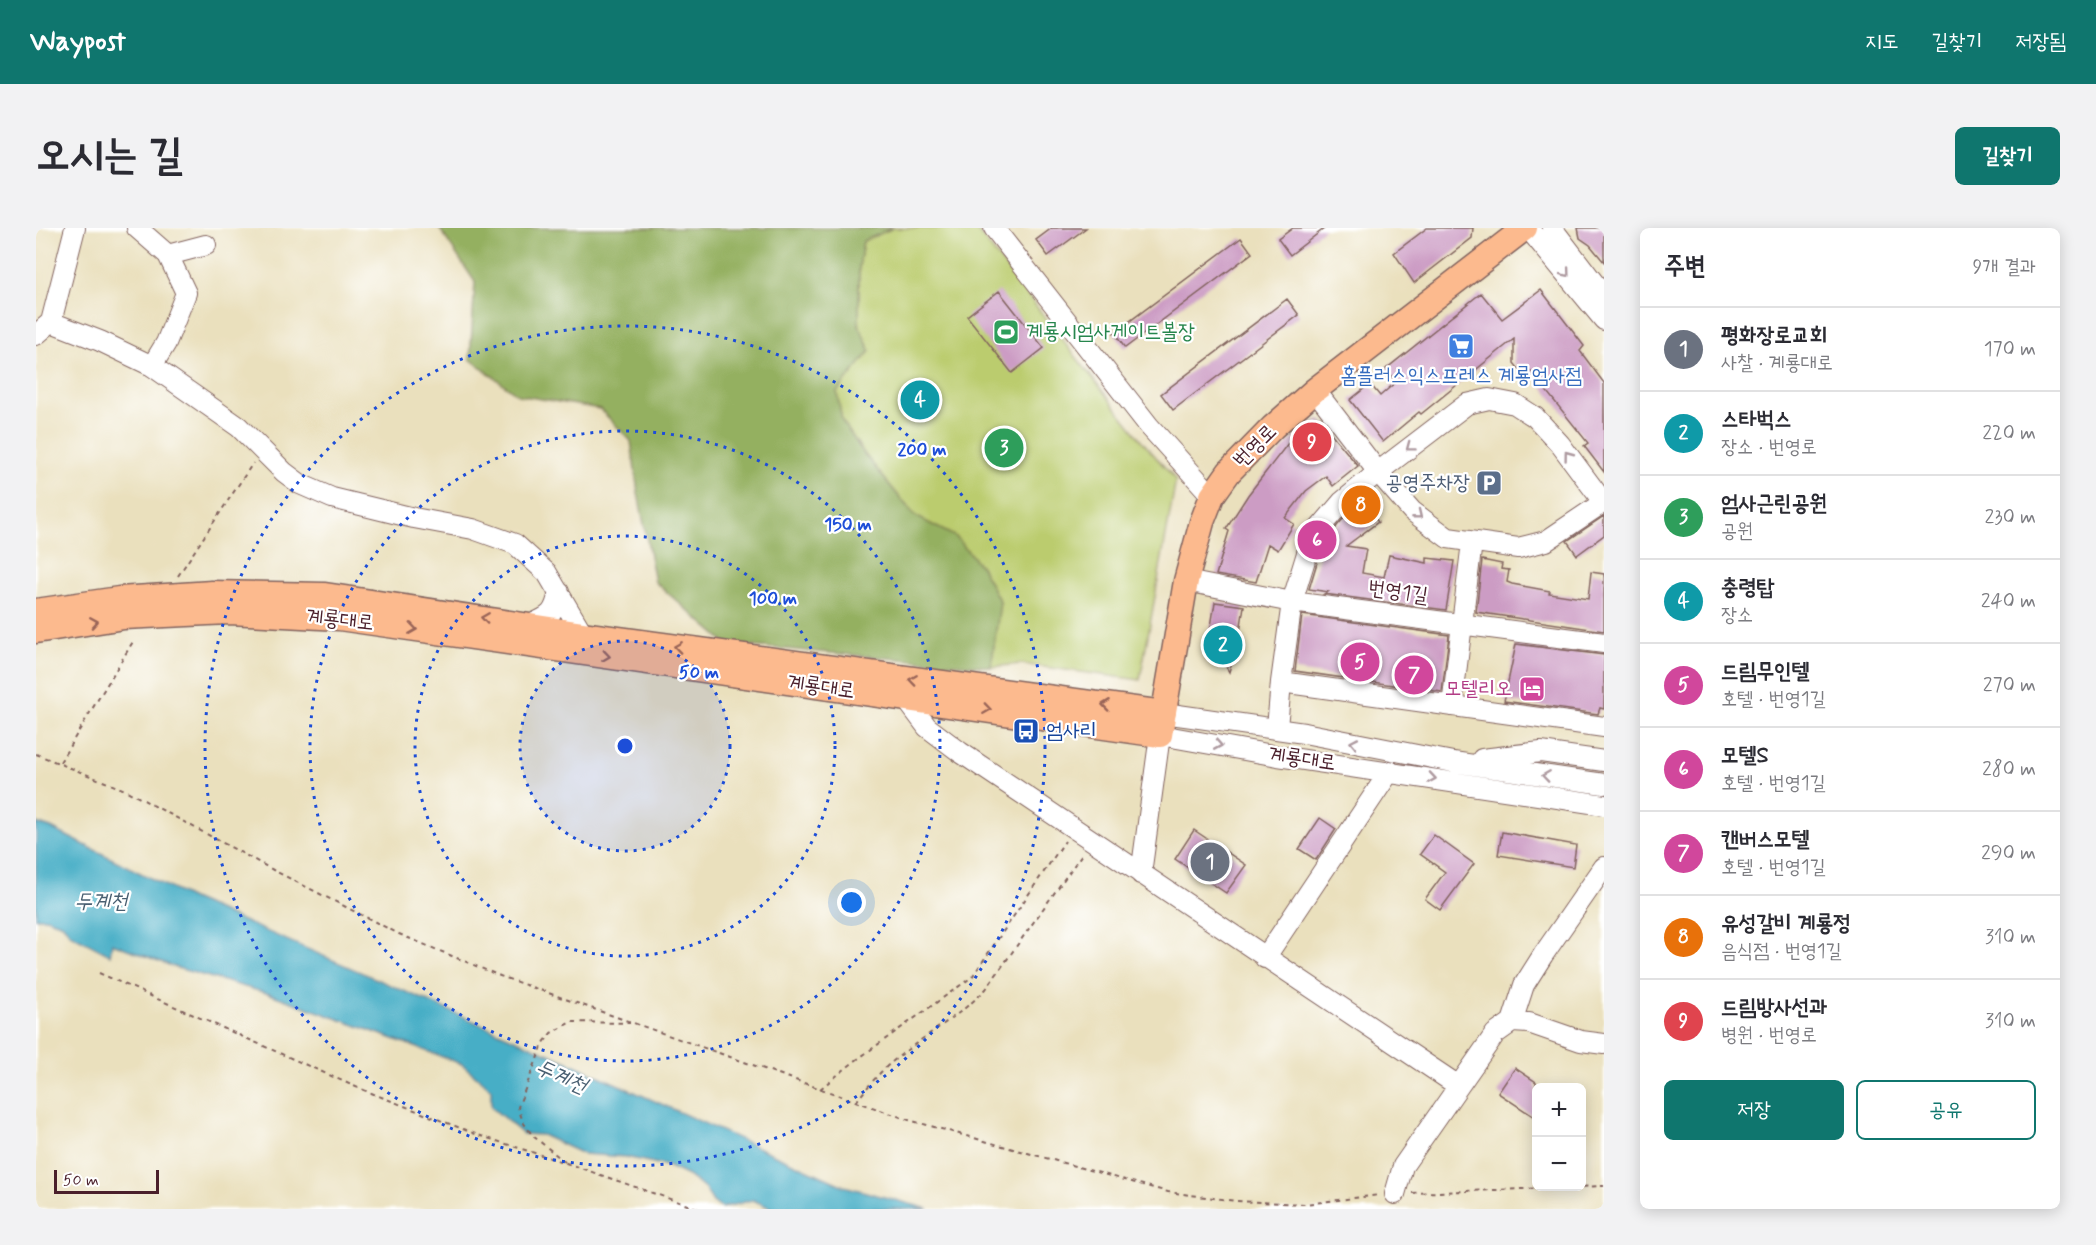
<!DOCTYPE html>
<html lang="ko">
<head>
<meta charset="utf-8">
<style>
  :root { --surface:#fff; --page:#f2f2f3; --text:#2b2b33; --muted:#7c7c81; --line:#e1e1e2; --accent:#0f766e }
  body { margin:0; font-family:Mynerve,"Poor Story",sans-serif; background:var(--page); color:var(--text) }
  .controls { position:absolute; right:18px; bottom:18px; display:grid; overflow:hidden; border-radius:9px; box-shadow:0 3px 15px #0003 }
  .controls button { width:54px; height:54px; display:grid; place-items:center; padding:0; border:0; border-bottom:2px solid var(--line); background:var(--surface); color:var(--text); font:30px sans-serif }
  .scale { position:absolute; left:18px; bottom:15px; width:105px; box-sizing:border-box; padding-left:6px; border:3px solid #4a1f2b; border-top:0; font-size:16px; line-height:21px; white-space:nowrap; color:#4a1f2b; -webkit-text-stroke:4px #fff; paint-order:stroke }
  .you { position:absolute; left:816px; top:675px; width:21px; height:21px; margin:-15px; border:4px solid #fff; border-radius:50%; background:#1a73e8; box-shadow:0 0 0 9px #1a73e833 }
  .badge { display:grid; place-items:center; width:39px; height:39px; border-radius:50%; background:var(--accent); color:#fff; font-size:20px; font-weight:700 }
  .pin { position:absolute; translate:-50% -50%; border:3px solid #fff; box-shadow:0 2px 6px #0006 }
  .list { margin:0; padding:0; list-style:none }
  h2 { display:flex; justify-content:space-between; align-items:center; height:78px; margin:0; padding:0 24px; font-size:26px }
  h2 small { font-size:20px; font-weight:400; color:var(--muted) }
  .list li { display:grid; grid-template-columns:39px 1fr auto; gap:18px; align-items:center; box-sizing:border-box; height:84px; padding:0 24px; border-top:2px solid var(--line) }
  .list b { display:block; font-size:22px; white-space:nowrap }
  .list p { margin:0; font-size:20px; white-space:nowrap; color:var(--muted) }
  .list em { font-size:20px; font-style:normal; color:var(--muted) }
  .actions { display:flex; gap:12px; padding:18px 24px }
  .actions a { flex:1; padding:14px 0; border:2px solid var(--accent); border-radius:9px; text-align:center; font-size:21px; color:var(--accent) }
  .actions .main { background:var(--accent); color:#fff }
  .map { position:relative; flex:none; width:1568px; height:981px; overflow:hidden; border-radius:9px }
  header { display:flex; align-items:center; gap:36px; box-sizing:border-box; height:84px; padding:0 30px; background:var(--accent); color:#fff }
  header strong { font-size:28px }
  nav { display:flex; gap:33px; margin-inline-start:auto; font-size:21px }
  .intro { display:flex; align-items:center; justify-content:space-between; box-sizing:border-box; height:144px; padding:0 36px }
  h1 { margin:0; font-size:42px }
  .button { padding:15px 27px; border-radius:9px; background:var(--accent); color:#fff; font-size:21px; font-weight:700 }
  main { display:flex; gap:36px; padding:0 36px }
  aside { flex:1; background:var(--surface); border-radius:9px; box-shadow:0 3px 15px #0003 }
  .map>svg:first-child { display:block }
</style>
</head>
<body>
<header>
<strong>Waypost</strong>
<nav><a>지도</a><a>길찾기</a><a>저장됨</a></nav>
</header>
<div class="intro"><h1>오시는 길</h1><a class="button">길찾기</a></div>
<main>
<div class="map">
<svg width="1568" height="981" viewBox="0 0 1568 981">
  <rect width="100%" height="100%" fill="#fff"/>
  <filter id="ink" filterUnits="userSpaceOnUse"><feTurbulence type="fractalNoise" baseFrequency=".0167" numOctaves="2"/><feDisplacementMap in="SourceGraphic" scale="12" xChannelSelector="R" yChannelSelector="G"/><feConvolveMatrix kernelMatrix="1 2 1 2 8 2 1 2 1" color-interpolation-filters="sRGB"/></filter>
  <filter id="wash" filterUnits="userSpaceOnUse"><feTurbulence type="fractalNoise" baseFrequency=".008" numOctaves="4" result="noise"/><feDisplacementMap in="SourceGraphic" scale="24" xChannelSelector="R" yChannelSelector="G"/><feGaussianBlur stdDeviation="1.35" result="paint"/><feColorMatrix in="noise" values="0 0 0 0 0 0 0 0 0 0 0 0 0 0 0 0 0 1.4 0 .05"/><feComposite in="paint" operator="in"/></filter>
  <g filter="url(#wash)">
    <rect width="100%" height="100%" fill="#eae0bd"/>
    <path fill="#bbcc6e" stroke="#82764c" stroke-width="1.5" d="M 857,0 L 939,0 L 1106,213 L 1140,252 L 1104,452 L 985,436 L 955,439 L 964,374 L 945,339 L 920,309 L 879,288 L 829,227 L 806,193 L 800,164 L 834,123 L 823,97 L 823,39 L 827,13 Z"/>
    <path fill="#94b061" stroke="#6f6846" stroke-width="1.5" d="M 403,0 L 857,0 L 827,13 L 823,39 L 823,97 L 834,123 L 801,164 L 806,193 L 829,227 L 879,288 L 920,309 L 945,339 L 964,374 L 955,439 L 691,416 L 619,354 L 602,265 L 595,213 L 564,181 L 482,167 L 434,131 L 439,54 Z"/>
    <path fill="#47aec6" stroke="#486678" stroke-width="1.5" d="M 0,595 L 15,600 L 156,671 L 534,835 L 808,958 L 892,981 L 737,981 L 717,972 L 685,980 L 677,974 L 669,961 L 652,948 L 631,938 L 590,929 L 547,926 L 506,907 L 487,906 L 455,879 L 455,861 L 426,836 L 234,766 L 141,740 L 76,715 L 74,727 L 34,706 L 27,696 L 10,690 L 0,690 Z"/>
    <g id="blocks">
      <path fill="#cc9cc4" d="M 1016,0 L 1050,0 L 1012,28 L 1000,12 Z
        M 1257,0 L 1289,0 L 1254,27 L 1242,11 Z
        M 1391,0 L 1437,0 L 1436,10 L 1378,55 L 1358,25 Z
        M 1542,0 L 1568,0 L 1568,34 L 1554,17 L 1544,10 Z
        M 1205,10 L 1216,25 L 1089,120 L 1078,105 Z
        M 1505,62 L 1548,118 L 1544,123 L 1568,155 L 1568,244 L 1548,218 L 1552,215 L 1492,140 L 1486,145 L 1478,135 L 1478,111 L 1385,186 L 1383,184 L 1347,214 L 1314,172 L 1334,156 L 1344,168 L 1360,154 L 1350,141 L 1445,65 L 1466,91 Z
        M 963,63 L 1008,120 L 976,145 L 931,88 Z
        M 1251,71 L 1263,87 L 1137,182 L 1125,166 Z
        M 1284,192 L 1322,238 L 1297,258 L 1290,248 L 1270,263 L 1249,290 L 1258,296 L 1242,322 L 1232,316 L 1220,354 L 1180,347 L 1193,303 L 1190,301 L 1212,267 L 1253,214 Z
        M 1326,273 L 1342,294 L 1310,318 L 1330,321 L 1326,345 L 1348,349 L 1353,327 L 1391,335 L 1391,330 L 1418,333 L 1410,382 L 1288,366 L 1292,364 L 1273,361 L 1287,315 L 1291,314 L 1301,298 L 1314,283 Z
        M 1568,288 L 1568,307 L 1541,327 L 1531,313 Z
        M 1446,332 L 1466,336 L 1465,341 L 1473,342 L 1471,354 L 1476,356 L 1514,363 L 1513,365 L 1552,371 L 1555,344 L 1568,346 L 1568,403 L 1440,384 Z
        M 1179,374 L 1208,378 L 1204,404 L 1193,444 L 1187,433 L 1170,429 Z
        M 1266,387 L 1413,407 L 1406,464 L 1259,443 Z
        M 1480,416 L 1568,427 L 1568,481 L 1564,480 L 1562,486 L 1468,473 Z
        M 1284,590 L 1300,601 L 1280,632 L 1263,621 Z
        M 1158,602 L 1210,637 L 1190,665 L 1139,631 Z
        M 1466,604 L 1540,617 L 1537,639 L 1462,627 Z
        M 1398,607 L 1438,636 L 1404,682 L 1389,671 L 1409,644 L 1384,626 Z
        M 1479,840 L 1500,854 L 1500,890 L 1462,865 Z"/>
    </g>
  </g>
  <g filter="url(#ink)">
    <use href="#blocks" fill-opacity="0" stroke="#82635e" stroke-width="1.5"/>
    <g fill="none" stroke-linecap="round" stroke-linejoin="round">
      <defs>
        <path id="minor" d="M 101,0 L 132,27 L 150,65 L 130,115 L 116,138
          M 958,0 L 1113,198 L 1176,268
          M 1492,0 L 1568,92
          M 1516,0 L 1568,68
          M 132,27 L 170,17
          M 15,94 L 39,0
          M 0,107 L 15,94 L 64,113 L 116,138 L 203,199 L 248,244 L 264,256 L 296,270 L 378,290 L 437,301 L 479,316 L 511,345 L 547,406
          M 1279,162 L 1342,244 L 1376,283 L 1412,310 L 1482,320 L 1510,313 L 1568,274
          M 1150,353 L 1256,374 L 1568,415
          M 494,397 C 514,388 518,387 523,364
          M 1245,454 L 1568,499
          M 870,471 L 891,499 L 924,524 L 1421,857
          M 1416,478 L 1436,314
          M 1128,485 L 1268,505 L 1417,534 L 1568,556
          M 1241,500 L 1245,454 L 1256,374 L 1276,309 L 1306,274 L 1342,244 L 1431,176 L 1453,171 L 1479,176 L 1499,189 L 1524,216 L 1568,275
          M 1446,531 L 1505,524 L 1568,533
          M 1105,646 L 1124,507 L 1242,528 L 1568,577
          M 1229,730 L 1354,543
          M 1476,794 L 1493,795 L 1545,813 L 1568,816
          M 1359,966 L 1367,938 L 1459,806 L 1476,794 L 1488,757 L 1507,727 L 1568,639"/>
        <path id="major" d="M 0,383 L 83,371 L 176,365 L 289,367 L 547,406 L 1128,485
          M 0,403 L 88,389 L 193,384 L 303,390 L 1124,507 L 1150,353 L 1166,294 L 1176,268 L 1193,244 L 1237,199 L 1279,162 L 1489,0"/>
      </defs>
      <use href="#minor" stroke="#82635e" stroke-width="22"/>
      <use href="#major" stroke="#82635e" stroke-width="27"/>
      <path stroke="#82635e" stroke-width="2" stroke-dasharray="4.5 4.5" stroke-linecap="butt" d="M 142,348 L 217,235
        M 0,526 L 89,562 L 237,642 L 363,706 L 464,748 L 873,892 L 1132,964 L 1200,973 L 1269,976 L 1343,967
        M 24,534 L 98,412
        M 63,745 L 320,859 L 442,907 L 530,935 L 663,981
        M 784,861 L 819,833 L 936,749 L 1029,613
        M 820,874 C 832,858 845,842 861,830 C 890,806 924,788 950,761 L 1046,626
        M 529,934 L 497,908 L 487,894 L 482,879 L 507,816 L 515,805 L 535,794 L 594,795
        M 1376,965 L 1568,958"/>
      <use href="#minor" stroke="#fff" stroke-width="20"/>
      <use href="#major" stroke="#fcba8e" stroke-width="24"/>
    </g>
    <defs><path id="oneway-chevron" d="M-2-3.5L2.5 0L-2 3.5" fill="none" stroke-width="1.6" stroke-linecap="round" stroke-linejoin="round" transform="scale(1.5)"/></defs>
    <g stroke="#ae9aa0">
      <use href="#oneway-chevron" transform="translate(1530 45) rotate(50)"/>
      <use href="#oneway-chevron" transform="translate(1374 219) rotate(143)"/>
      <use href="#oneway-chevron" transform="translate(1532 227) rotate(-127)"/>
      <use href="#oneway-chevron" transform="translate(1382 287) rotate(39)"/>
      <use href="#oneway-chevron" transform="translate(1318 515) rotate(-169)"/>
      <use href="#oneway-chevron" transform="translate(1182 517) rotate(10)"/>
      <use href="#oneway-chevron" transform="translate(1510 548) rotate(-172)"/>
      <use href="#oneway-chevron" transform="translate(1396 550) rotate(9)"/>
    </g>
    <g stroke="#9a6558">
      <use href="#oneway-chevron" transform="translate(449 390) rotate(-172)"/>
      <use href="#oneway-chevron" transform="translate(58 394) rotate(-9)"/>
      <use href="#oneway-chevron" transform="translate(377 401) rotate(8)"/>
      <use href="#oneway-chevron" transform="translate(642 419) rotate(-172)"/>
      <use href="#oneway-chevron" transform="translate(570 428) rotate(8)"/>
      <use href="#oneway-chevron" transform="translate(877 452) rotate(-172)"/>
      <use href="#oneway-chevron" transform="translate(1070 477) rotate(-173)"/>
      <use href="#oneway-chevron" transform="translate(951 481) rotate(8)"/>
    </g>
  </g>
  <circle cx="589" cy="518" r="105" fill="#1d4ed8" fill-opacity=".12"/>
  <g fill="none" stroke="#1d4ed8" stroke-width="3" stroke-dasharray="3 6">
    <circle cx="589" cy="518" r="105"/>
    <circle cx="589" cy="518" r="210"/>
    <circle cx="589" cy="518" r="315"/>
    <circle cx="589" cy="518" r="420"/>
  </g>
  <defs>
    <symbol id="stadium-square" viewBox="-11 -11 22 22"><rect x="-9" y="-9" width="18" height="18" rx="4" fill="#2e9e5b" stroke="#fff"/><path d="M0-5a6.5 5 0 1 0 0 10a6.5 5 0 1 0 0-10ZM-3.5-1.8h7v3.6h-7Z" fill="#fff"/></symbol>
    <symbol id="supermarket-square" viewBox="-11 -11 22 22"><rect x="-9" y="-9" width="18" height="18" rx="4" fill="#3f7fe0" stroke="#fff"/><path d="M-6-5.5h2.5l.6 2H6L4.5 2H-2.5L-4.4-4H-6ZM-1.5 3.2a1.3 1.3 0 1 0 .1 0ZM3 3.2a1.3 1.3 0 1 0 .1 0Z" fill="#fff"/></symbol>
    <symbol id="parking-square" viewBox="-11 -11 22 22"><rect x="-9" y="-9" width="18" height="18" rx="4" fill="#5c6f8a" stroke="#fff"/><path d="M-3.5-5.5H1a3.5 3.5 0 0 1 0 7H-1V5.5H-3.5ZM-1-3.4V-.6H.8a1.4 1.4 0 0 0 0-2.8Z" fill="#fff"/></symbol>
    <symbol id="hotel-square" viewBox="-11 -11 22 22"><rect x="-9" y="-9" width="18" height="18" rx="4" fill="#d1479c" stroke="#fff"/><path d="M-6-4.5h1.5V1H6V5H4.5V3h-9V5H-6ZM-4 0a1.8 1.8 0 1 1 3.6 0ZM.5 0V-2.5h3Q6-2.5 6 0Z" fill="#fff"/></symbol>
    <symbol id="bus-square" viewBox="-11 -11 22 22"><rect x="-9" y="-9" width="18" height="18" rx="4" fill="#1a4fb4" stroke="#fff"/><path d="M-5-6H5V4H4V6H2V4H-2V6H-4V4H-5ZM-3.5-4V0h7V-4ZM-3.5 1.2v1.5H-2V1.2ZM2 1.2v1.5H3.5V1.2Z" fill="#fff"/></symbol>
  </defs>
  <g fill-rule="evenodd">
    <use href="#stadium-square" x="955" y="89" width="30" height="30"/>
    <use href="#supermarket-square" x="1410" y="103" width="30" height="30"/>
    <use href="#parking-square" x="1438" y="240" width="30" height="30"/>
    <use href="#hotel-square" x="1481" y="446" width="30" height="30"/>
    <use href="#bus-square" x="975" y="488" width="30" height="30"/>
  </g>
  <g text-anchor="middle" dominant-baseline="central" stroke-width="4.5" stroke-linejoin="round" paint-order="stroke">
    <g font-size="21" fill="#27864d" stroke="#fff" text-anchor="start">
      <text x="990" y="104">계룡시엄사게이트볼장</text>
    </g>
    <g font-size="21" fill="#366cbe" stroke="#fff">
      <text x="1425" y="148">홈플러스익스프레스 계룡엄사점</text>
    </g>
    <g font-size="21" fill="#4a1f2b" stroke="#fff">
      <text transform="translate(1219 218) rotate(-45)">번영로</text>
      <text transform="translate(1362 364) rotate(8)">번영1길</text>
      <text transform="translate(304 392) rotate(6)">계룡대로</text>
      <text transform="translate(785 459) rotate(8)">계룡대로</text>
      <text transform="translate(1266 531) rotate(8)">계룡대로</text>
    </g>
    <g font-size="21" fill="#4e5e75" stroke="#fff" text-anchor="end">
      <text x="1434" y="255">공영주차장</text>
    </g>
    <g font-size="21" fill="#b23c85" stroke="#fff" text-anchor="end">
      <text x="1476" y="461">모텔리오</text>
    </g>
    <g font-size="21" fill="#164399" stroke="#fff" text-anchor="start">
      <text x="1010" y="503">엄사리</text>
    </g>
    <g font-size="22" font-style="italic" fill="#495f71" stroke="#fff">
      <text x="65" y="674">두계천</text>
      <text transform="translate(525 849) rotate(24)">두계천</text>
    </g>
  </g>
  <circle cx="589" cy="518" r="9" fill="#1d4ed8" stroke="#fff" stroke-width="3"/>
  <g font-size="18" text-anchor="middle" font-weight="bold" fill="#1d4ed8" stroke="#fff" stroke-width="4.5" stroke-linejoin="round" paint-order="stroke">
    <text x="886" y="227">200 m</text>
    <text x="812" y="302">150 m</text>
    <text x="737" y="376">100 m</text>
    <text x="663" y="450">50 m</text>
  </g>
</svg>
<div class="controls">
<button>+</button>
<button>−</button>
</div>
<div class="scale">50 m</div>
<div class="you"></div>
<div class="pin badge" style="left:1174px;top:634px;background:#6b7280">1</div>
<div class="pin badge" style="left:1187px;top:417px;background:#0f9aa8">2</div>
<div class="pin badge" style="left:968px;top:220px;background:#2e9e5b">3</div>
<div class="pin badge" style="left:884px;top:172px;background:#0f9aa8">4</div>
<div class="pin badge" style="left:1324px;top:434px;background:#d1479c">5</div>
<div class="pin badge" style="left:1281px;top:312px;background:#d1479c">6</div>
<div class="pin badge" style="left:1378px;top:447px;background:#d1479c">7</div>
<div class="pin badge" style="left:1325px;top:277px;background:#e8710a">8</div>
<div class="pin badge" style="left:1276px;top:214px;background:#e0444e">9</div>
</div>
<aside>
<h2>주변<small>9개 결과</small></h2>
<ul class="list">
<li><span class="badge" style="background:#6b7280">1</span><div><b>평화장로교회</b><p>사찰 · 계룡대로</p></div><em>170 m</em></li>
<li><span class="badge" style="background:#0f9aa8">2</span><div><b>스타벅스</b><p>장소 · 번영로</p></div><em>220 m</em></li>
<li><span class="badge" style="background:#2e9e5b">3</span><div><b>엄사근린공원</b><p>공원</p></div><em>230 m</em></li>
<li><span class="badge" style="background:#0f9aa8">4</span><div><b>충령탑</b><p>장소</p></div><em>240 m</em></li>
<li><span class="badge" style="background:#d1479c">5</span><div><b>드림무인텔</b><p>호텔 · 번영1길</p></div><em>270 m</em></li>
<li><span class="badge" style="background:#d1479c">6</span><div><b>모텔S</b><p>호텔 · 번영1길</p></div><em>280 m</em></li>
<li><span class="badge" style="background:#d1479c">7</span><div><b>캔버스모텔</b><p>호텔 · 번영1길</p></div><em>290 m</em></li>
<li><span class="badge" style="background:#e8710a">8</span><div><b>유성갈비 계룡정</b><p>음식점 · 번영1길</p></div><em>310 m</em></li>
<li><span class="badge" style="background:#e0444e">9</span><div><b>드림방사선과</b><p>병원 · 번영로</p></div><em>310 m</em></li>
</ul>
<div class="actions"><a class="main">저장</a><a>공유</a></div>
</aside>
</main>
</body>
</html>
